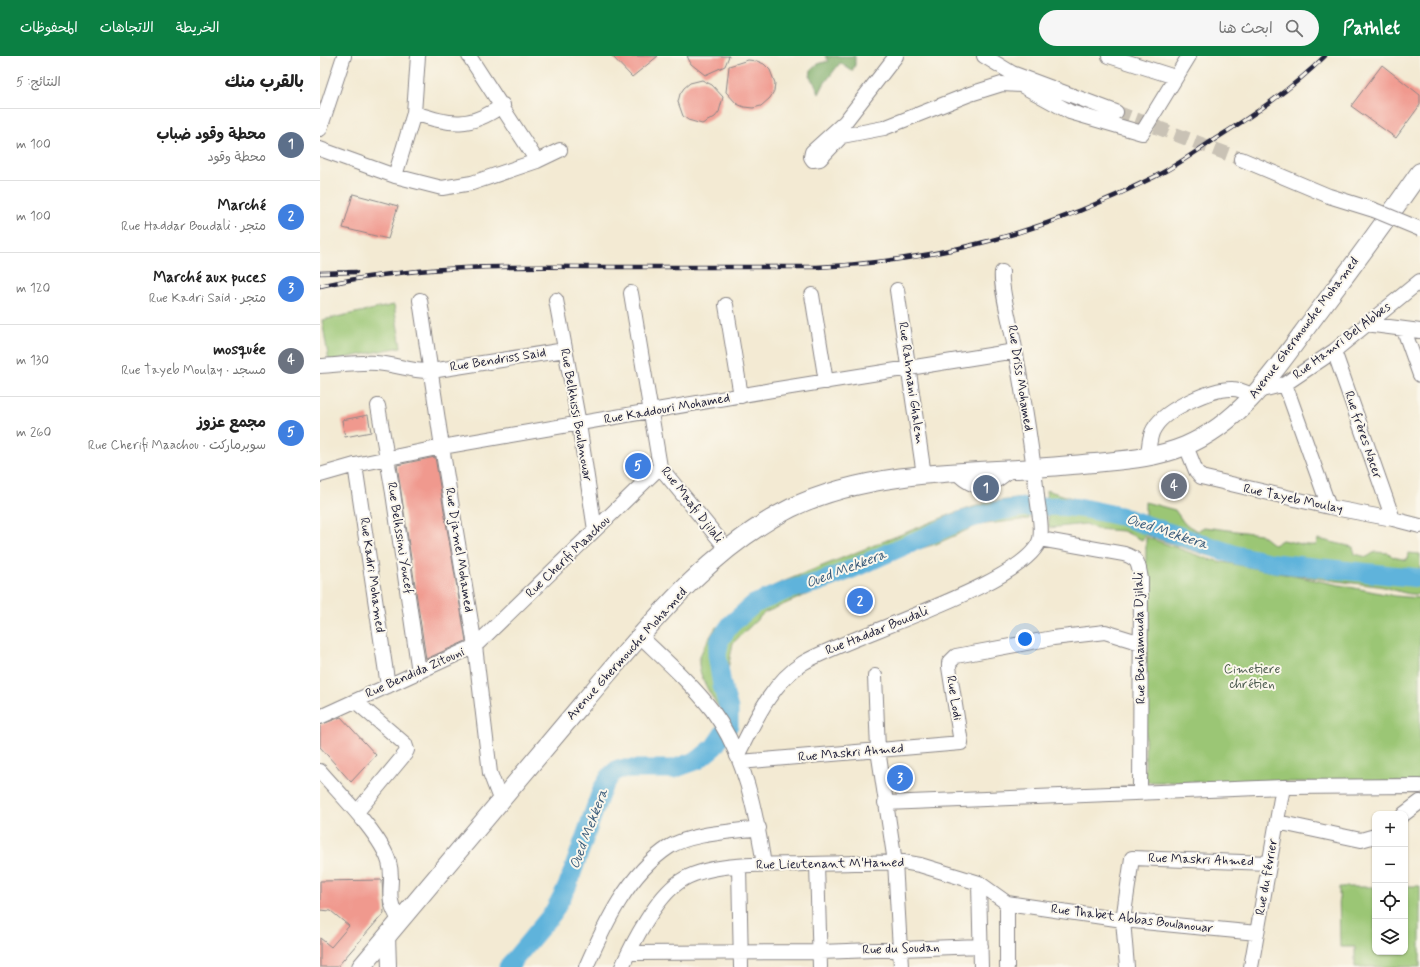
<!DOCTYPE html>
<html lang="ar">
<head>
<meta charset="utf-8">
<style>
  :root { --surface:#fff; --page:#f6f6f6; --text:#222; --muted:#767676; --line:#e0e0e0; --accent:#0b8043 }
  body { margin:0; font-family:Mynerve,"Playpen Sans Arabic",sans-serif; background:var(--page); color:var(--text); direction:rtl }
  .controls { position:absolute; right:12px; bottom:12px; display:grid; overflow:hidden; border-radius:8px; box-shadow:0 1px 3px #0004 }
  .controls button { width:36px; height:36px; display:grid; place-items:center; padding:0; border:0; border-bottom:1px solid var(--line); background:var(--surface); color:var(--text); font:20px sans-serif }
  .you { position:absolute; left:705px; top:583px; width:14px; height:14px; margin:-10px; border:3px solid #fff; border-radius:50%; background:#1a73e8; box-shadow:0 0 0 6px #1a73e833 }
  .badge { display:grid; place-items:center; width:26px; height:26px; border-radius:50%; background:var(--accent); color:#fff; font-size:13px; font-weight:700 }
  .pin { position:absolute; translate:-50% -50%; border:2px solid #fff; box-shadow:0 1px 4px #0006 }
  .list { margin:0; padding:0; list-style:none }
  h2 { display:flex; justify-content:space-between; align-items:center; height:52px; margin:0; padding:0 16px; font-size:17px }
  h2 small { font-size:13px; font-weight:400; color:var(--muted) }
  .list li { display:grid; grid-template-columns:26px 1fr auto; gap:12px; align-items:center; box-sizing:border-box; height:72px; padding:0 16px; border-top:1px solid var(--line) }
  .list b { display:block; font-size:15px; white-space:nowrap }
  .list p { margin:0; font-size:13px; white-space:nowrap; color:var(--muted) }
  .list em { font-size:13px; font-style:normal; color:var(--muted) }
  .icon { flex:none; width:22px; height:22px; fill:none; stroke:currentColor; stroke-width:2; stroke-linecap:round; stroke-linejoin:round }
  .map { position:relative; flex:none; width:1100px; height:911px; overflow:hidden; direction:ltr }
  header { display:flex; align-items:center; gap:24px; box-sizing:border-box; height:56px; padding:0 20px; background:var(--accent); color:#fff }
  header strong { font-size:19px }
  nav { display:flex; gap:22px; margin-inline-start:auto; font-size:14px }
  .search { width:280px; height:36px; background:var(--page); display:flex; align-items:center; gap:10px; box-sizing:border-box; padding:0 14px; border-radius:22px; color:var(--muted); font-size:15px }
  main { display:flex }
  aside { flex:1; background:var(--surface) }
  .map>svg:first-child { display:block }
</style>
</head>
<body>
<header>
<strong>Pathlet</strong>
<div class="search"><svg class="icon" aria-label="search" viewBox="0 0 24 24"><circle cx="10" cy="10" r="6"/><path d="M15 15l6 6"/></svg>ابحث هنا</div>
<nav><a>الخريطة</a><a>الاتجاهات</a><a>المحفوظات</a></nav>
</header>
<main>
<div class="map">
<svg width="1100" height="911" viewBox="0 0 1100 911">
  <rect width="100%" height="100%" fill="#fbf7ec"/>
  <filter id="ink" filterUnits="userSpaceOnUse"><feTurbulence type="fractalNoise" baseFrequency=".025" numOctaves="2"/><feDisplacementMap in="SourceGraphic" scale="8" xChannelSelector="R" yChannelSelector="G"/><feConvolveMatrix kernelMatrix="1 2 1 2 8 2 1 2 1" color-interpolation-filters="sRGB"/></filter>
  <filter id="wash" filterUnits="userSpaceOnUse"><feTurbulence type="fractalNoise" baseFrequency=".012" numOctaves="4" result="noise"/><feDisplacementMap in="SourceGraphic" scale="16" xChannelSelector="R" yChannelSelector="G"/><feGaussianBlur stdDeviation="0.9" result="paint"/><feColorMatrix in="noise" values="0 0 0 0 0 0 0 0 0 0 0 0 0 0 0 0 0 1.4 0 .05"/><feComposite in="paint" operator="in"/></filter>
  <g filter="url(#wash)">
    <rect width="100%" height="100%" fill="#f3ead3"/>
    <path fill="#9bc674" stroke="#5e7458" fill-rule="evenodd" d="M 74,249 L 81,291 L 9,305 L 2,264 Z
      M 726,434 L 775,449 L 781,449 L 803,458 L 825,463 L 825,446 L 855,454 L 864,467 L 877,475 L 884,471 L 940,478 L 954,489 L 962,484 C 974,486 984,490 996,489 L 998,483 L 1033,491 L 1035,498 L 1047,501 L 1055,496 L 1069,497 L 1073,501 L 1087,504 L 1088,497 L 1100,498 L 1100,538 C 1086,540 1073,532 1058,530 C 1018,525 977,521 938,512 C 900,504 863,492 826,479 L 822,484 L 803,475 L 776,473 L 766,468 L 729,472 Z
      M 706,442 L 706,448 L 698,449 L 709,454 L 709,463 L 658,469 L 616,488 L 581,498 L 444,557 L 413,587 L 407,618 L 412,670 C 401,655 377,623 379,604 C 380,596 392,578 396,571 L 405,571 L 402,566 C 422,546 435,539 460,527 L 629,459 L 669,446 ZM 695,449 L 691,455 L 675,458 L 667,453 L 662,462 L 636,465 L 616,472 L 596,487 L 570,493 L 542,504 L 522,520 L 504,528 L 486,526 L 469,538 L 458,534 L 449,548 L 437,550 L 444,541 L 455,533 L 467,534 L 485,523 L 505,525 L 528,512 L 542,500 L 591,485 L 612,472 L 651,459 L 661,459 L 665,452 Z
      M 826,481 L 888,503 L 1075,540 L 1100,542 L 1100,726 L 825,726 Z
      M 1085,830 L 1100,830 L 1100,911 L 1035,911 L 1035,891 L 1020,891 L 1019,831 L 1055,831 L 1055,896 L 1085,896 Z"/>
    <path fill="#7cab66" stroke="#4f6650" d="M 505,0 L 535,0 L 535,9 L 532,15 L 520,7 L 504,28 L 499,38 L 495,28 L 490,22 L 491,14 L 498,8 L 508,5 Z"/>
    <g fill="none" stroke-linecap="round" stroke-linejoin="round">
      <path stroke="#5fb3db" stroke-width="19" d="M 188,911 L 233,857 L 247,831 L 282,733 L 291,719 L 298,713 L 353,713 L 378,704 L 394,691 L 409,669 L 409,653 L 402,629 L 397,599 L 400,583 L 411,568 L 434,548 L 467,534 L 499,526 L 525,516 L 641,465 L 678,455 L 705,451 L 741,450 L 767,453 L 800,460 L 916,499 L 954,507 L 1100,522"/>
    </g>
    <g id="blocks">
      <path fill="#f0998e" d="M 292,0 L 338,0 L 312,21 Z
        M 367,0 L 409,0 L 405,10 L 385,19 L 371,8 Z
        M 428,4 L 437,5 L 444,8 L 450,14 L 455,27 L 454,35 L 450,42 L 441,50 L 433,52 L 424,51 L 417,48 L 406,36 L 409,10 Z
        M 1062,9 L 1100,39 L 1100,49 L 1076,82 L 1031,50 Z
        M 382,24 L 392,29 L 403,41 L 399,56 L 395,61 L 382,68 L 368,64 L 363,60 L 358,46 L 360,38 L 364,32 L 370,27 Z
        M 33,138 L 78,150 L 68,183 L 23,172 Z
        M 48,359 L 51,376 L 25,381 L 22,364 Z
        M 115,401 L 146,585 L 106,603 L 77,409 Z
        M 21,661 L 56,699 L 31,726 L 0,691 L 0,669 Z
        M 62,824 L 64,857 L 17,911 L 0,911 L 0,882 L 11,891 L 29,870 L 11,855 L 0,854 L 0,825 Z"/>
    </g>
  </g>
  <g filter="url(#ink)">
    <use href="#blocks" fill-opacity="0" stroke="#8a8687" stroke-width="1"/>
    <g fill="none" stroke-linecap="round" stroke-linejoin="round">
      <path stroke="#c9c2b5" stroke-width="14" stroke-dasharray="14 7" stroke-linecap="butt" d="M 796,56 L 921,103"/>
      <defs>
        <path id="minor" d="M 149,0 L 217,105
          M 576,0 L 525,66 L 492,96 L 491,101 L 493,104 L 500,103 L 522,80 L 564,72 L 650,38 L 682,28 L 701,29 L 750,56 L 822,77 L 869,0
          M 664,0 L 692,17 L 796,56
          M 789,0 L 855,21
          M 94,57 C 132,69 149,73 183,49
          M 0,73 L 24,0
          M 0,93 L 75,120 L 122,132 L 152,127 L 217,105 L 240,94
          M 921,103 L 1009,140 L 1054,154
          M 75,120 L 94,57 L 98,0
          M 577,234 L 604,419
          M 311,237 L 340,411 L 408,494
          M 492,239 L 506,326
          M 100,244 L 122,391 L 155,590 L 170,717 L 180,743
          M 236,244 L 259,368 L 275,474
          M 406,249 L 421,340
          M 1046,268 L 1100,275
          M 1084,274 L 1100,319
          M 1014,295 L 1073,463
          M 0,310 C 18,309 38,306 56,307 C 75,308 92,316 111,315 L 245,294
          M 965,328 L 1009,451
          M 938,335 L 965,328 L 1014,295 L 1100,225
          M 58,350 L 73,437 L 99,616
          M 866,390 L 876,415 L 881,421 L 1009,451 L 1073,463 L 1100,470
          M 828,401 C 829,391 829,379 835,371 C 846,353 892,332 913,333 C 920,333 927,337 933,340
          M 35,409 L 68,630
          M 636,416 C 657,438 671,431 691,413
          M 0,419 L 35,409 L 122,391 L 452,334 L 695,295
          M 720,483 L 804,498 C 820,503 818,509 821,523 L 820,737
          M 320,580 C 345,604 371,627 392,654 C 425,698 436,757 444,809
          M 555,620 L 558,694 L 575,806 L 581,911
          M 35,645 L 85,688 L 87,694 L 85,698 L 37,756
          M 0,661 L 155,590 L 340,411
          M 417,700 C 434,667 451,627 483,607 C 526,580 708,528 720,483 C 723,471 718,453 717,440 C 712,389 703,338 694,287 C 691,270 680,231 682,216
          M 420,706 L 641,687 L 629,611 L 629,607 L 636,600 L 733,582 L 785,576 L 821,587
          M 0,715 C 19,737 61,779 69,806 C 76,830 62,838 80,865
          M 565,747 L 963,731 L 1100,730
          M 1084,758 L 1100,746
          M 957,766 L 1041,784 L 1055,780
          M 497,808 L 500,911
          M 419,810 L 421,911
          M 659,827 L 661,911
          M 687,847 L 687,911
          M 68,879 L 69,911
          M 309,897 L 500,896 L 661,890
          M 266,911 C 285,868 308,818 349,791 C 371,777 413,776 439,772
          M 302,911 C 313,886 336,842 359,826 C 388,805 451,809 486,808 C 518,807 551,807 583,806 L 600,809 L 659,827 L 687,847 L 803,864 L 937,877
          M 807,911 L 803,864 L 812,802 L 949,807
          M 931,911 L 963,731"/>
        <path id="major" d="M 41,911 C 115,823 188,735 262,648 C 324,576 385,495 471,452 C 539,419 624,416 698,413 C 724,412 750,409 775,407 C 805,404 836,402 865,390 C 927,364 962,303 1001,252 C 1035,207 1068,162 1100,116"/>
      </defs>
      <use href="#minor" stroke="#8a8687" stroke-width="16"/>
      <use href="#major" stroke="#8a8687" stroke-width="20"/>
      <use href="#minor" stroke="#fff" stroke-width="14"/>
      <use href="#major" stroke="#fff" stroke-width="18"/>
      <defs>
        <path id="rail" d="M 0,217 L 36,216
          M 0,230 C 92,209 186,210 280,211 C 352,211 425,211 497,211 C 618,205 723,177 830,123 C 852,113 872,98 892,85 C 932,60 972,33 1005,0"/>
      </defs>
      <use href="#rail" stroke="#22223b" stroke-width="4.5"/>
      <use href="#rail" stroke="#fbf7ec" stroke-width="3" stroke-dasharray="9" stroke-linecap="butt"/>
      <defs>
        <path id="minor-bridge" d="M 1054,154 L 1100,173"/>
      </defs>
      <use href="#minor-bridge" stroke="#8a8687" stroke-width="16" stroke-linecap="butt"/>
      <use href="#minor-bridge" stroke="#fff" stroke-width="14"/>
    </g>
  </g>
  <g text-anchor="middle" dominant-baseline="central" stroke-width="4" stroke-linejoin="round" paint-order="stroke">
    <g font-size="13" fill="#22223b" stroke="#fbf7ec">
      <text transform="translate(984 272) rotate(-53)">Avenue Ghermouche Mohamed</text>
      <text transform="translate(1022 285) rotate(-37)">Rue Hamri Bel Abbes</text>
      <text transform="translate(178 304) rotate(-9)">Rue Bendriss Said</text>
      <text transform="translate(700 322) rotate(81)">Rue Driss Mohamed</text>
      <text transform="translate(591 327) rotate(82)">Rue Rahmani Ghalem</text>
      <text transform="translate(347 353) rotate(-10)">Rue Kaddouri Mohamed</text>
      <text transform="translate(256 359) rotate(80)">Rue Belkhissi Boulanouar</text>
      <text transform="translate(1043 379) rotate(71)">Rue frères Nacer</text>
      <text transform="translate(973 443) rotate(12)">Rue Tayeb Moulay</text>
      <text transform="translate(372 449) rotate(52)">Rue Maafi Djilali</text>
      <text transform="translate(80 482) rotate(81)">Rue Belhssini Youcef</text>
      <text transform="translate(139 494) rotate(81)">Rue Djamel Mohamed</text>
      <text transform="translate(248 501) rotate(-44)">Rue Cherifi Maachou</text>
      <text transform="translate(52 519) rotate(82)">Rue Kadri Mohamed</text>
      <text transform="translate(557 575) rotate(-22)">Rue Haddar Boudali</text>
      <text transform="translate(820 582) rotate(-91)">Rue Benhamouda Djilali</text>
      <text transform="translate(307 598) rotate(-48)">Avenue Ghermouche Mohamed</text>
      <text transform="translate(95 617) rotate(-24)">Rue Bendida Zitouni</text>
      <text transform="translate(634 642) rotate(81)">Rue Lodi</text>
      <text transform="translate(531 697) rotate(-5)">Rue Maskri Ahmed</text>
      <text transform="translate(881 804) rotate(2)">Rue Maskri Ahmed</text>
      <text transform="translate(510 808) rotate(-1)">Rue Lieutenant M'Hamed</text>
      <text transform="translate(947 821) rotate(-80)">Rue du février</text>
      <text transform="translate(812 863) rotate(7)">Rue Thabet Abbas Boulanouar</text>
      <text transform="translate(581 893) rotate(-2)">Rue du Soudan</text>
    </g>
    <g font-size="13" fill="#4c5b4f" stroke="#fbf7ec">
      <text x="932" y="613">Cimetiere<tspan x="932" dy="15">chrétien</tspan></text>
    </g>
    <g font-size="14" font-style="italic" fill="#3a5c7b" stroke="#fbf7ec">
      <text transform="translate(847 476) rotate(18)">Oued Mekkera</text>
      <text transform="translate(526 513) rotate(-21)">Oued Mekkera</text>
      <text transform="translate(269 773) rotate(-69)">Oued Mekkera</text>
    </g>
  </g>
</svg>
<div class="controls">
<button>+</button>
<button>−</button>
<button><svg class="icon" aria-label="locate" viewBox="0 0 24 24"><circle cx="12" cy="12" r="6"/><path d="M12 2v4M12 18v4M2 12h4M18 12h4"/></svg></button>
<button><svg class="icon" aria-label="layers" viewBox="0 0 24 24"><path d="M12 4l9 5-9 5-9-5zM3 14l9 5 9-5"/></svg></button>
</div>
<div class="you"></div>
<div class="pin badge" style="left:666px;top:432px;background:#5c6f8a">1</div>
<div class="pin badge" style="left:540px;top:545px;background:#3f7fe0">2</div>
<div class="pin badge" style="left:580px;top:722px;background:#3f7fe0">3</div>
<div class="pin badge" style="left:854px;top:430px;background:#6b7280">4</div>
<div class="pin badge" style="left:318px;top:410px;background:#3f7fe0">5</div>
</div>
<aside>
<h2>بالقرب منك<small>النتائج: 5</small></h2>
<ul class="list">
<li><span class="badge" style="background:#5c6f8a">1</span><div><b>محطة وقود ضباب</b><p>محطة وقود</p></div><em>100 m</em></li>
<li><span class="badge" style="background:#3f7fe0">2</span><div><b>Marché</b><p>متجر · Rue Haddar Boudali</p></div><em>100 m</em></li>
<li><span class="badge" style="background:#3f7fe0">3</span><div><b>Marché aux puces</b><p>متجر · Rue Kadri Said</p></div><em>120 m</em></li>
<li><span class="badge" style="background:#6b7280">4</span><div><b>mosquée</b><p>مسجد · Rue Tayeb Moulay</p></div><em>130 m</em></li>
<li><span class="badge" style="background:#3f7fe0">5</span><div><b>مجمع عزوز</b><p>سوبرماركت · Rue Cherifi Maachou</p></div><em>260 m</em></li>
</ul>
</aside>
</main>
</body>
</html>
